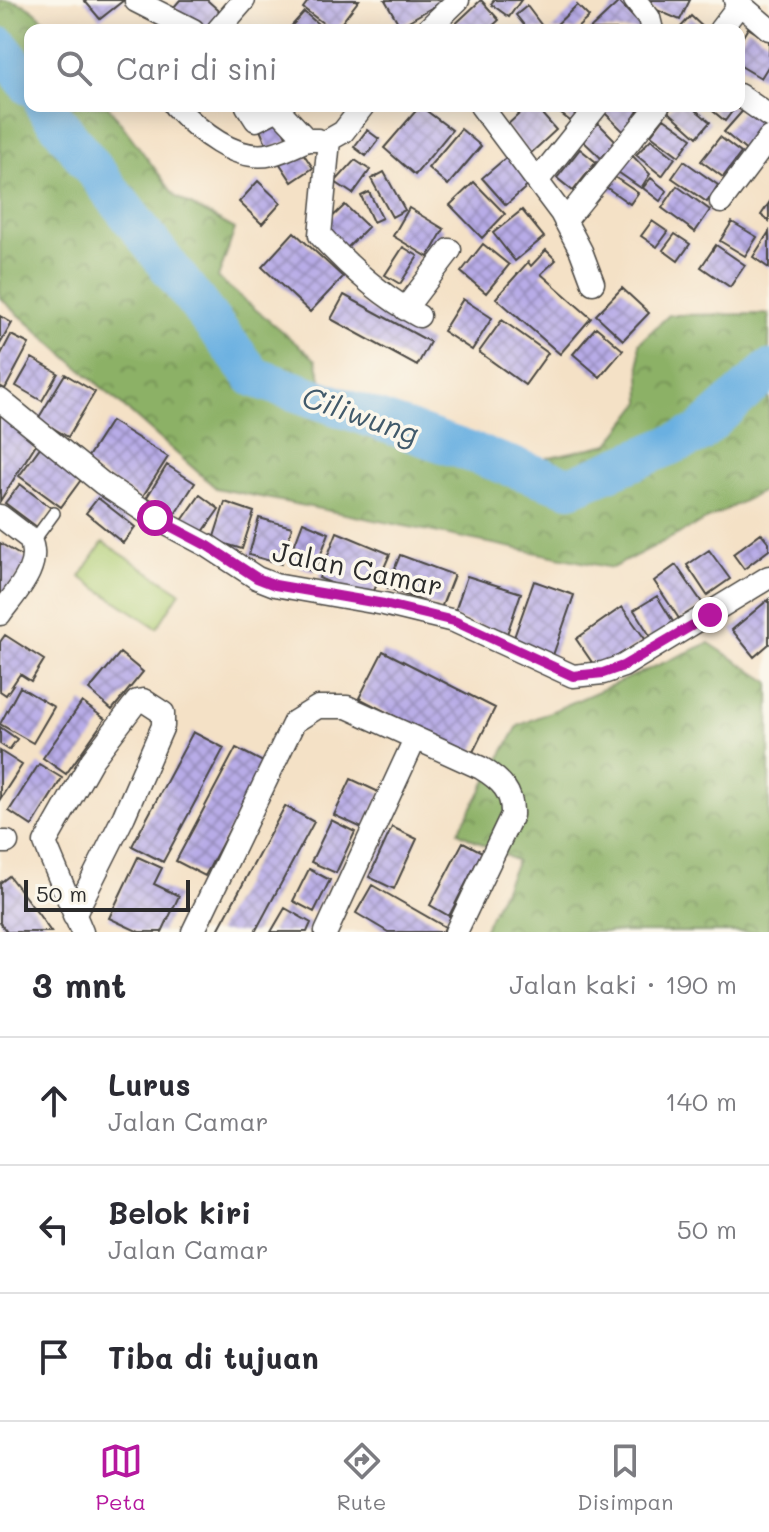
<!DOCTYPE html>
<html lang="id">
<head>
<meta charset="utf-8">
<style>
  :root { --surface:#fff; --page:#f2f2f3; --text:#2b2b33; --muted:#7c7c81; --line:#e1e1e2; --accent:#b5179e }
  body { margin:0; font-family:Mali,sans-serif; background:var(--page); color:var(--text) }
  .scale { position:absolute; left:24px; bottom:20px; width:166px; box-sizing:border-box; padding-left:8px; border:4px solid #2b2b2b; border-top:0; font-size:22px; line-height:28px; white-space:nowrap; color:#2b2b2b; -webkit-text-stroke:6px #fbf7ec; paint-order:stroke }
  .stop { position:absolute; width:24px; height:24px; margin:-18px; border:6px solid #b5179e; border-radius:50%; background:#fff }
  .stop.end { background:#b5179e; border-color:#fff; box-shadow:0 2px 8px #0008 }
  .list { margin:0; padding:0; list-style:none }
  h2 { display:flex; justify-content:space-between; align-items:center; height:104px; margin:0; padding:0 32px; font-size:34px }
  h2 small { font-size:26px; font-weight:400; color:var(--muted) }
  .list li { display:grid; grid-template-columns:52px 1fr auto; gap:24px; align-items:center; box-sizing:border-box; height:128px; padding:0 32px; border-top:2px solid var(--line) }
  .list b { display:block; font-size:30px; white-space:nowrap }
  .list p { margin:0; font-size:26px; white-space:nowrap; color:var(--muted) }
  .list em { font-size:26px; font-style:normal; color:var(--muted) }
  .icon { flex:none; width:44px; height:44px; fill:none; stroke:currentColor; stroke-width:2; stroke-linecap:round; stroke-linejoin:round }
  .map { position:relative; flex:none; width:769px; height:932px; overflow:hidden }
  .search { position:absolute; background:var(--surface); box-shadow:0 4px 20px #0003; left:24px; right:24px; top:24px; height:88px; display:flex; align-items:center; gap:20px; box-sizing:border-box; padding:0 28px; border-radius:16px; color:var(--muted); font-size:30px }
  .sheet { height:488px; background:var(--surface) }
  nav { display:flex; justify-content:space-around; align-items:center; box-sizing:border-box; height:112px; border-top:2px solid var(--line); background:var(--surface); font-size:22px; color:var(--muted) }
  nav a { display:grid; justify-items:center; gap:4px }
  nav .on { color:var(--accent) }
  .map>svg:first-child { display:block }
</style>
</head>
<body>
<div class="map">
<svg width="769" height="932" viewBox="0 0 769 932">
  <defs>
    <pattern id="forest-crowns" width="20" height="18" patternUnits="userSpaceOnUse" patternTransform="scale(2)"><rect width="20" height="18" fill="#8cb166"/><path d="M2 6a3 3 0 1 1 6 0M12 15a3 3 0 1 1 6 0" fill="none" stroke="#739054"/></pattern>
    <pattern id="building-cross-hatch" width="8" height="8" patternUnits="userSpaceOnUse" patternTransform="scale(2)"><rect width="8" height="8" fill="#b8ace7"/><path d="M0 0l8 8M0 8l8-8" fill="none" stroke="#968cbb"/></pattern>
  </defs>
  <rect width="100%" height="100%" fill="#fbf7ec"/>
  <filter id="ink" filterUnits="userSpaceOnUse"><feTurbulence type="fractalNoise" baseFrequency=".0125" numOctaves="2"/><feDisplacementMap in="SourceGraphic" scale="16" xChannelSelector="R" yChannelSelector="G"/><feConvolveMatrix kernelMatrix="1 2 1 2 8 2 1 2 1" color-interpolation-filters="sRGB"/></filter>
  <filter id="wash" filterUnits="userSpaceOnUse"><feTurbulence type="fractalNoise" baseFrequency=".006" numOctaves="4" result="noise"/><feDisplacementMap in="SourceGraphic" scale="32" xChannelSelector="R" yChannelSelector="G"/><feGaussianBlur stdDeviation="1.8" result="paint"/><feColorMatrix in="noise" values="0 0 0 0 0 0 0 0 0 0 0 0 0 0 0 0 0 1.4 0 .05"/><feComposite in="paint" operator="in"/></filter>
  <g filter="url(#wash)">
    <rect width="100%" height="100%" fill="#f4e1c6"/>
    <path fill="url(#forest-crowns)" stroke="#5c6e48" stroke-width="2" d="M 0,0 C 25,0 38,11 52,30 L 30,30 L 30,106 L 108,106 L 176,197 L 235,229 L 218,278 L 316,360 L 322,382 L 395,433 L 508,466 L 609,444 L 641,402 L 639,343 L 669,315 L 769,314 L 769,488 L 612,568 L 216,488 L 0,298 Z
      M 709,643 L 769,682 L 769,932 L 483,932 L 517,861 L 458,832 L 518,726 Z"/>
    <path fill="#b0ce75" stroke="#6e7c50" stroke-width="2" d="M 103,542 L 180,592 L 157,628 L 80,577 Z"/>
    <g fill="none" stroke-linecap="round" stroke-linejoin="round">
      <path stroke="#6ab0e1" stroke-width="40" d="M 0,47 L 30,86
        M 45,106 L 254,377 L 570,487 L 698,434 L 769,370"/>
    </g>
    <g id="blocks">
      <path fill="url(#building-cross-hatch)" d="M 84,0 L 124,0 L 100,19 Z
        M 180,0 L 207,0 L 226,17 L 214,30 L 199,30 L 174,7 Z
        M 309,0 L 359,0 L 336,30 L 332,30 L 303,8 Z
        M 385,0 L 445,0 L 400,26 Z
        M 481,0 L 499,20 L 488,30 L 449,30 Z
        M 494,0 L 521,0 L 509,17 L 491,4 Z
        M 645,0 L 690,0 L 680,20 L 643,4 Z
        M 619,2 L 645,30 L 589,30 Z
        M 577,5 L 589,17 L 575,30 L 551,30 Z
        M 527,6 L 545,30 L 528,30 L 516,15 Z
        M 304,12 L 325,30 L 288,30 Z
        M 691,16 L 706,30 L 678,30 Z
        M 748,28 L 769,41 L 769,65 L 761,78 L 739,65 L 739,43 Z
        M 420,106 L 452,130 L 415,175 L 384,148 Z
        M 528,106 L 535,106 L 556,130 L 530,154 L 506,126 Z
        M 551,106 L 589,106 L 574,124 Z
        M 606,106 L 632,106 L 638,111 L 624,132 L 603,111 Z
        M 672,106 L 691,106 L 710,122 L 697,137 L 668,111 Z
        M 717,106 L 736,106 L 725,121 L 713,111 Z
        M 746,107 L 769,127 L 749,153 L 724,132 Z
        M 277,116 L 288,141 L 268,149 L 258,125 Z
        M 664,118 L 692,138 L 679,156 L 651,135 Z
        M 598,123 L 619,144 L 603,160 L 582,140 Z
        M 461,129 L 481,146 L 448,185 L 428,168 Z
        M 367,130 L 379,139 L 366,156 L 354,147 Z
        M 720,137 L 741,153 L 723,177 L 701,161 Z
        M 651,139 L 675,158 L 662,176 L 636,155 Z
        M 299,147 L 313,168 L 292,182 L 278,161 Z
        M 580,149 L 596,162 L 573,191 L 557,178 Z
        M 628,151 L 650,174 L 641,188 L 615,170 Z
        M 508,156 L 531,183 L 506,205 L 482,178 Z
        M 355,160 L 370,170 L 353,194 L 335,182 Z
        M 684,161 L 718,185 L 707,202 L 672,178 Z
        M 384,172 L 405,210 L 392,217 L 371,179 Z
        M 610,174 L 638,193 L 630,204 L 603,185 Z
        M 651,178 L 667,191 L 660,201 L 643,188 Z
        M 258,181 L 281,203 L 262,224 L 239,202 Z
        M 474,182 L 505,214 L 482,238 L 450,205 Z
        M 677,186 L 710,210 L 695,232 L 662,208 Z
        M 369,192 L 382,218 L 373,222 L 361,196 Z
        M 769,203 L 769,221 L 761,215 Z
        M 345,205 L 368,227 L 346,249 L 323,226 Z
        M 409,208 L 444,229 L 428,257 L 393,236 Z
        M 522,210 L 544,237 L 515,261 L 493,233 Z
        M 652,221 L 668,232 L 657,247 L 641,236 Z
        M 732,222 L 757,237 L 745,256 L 720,241 Z
        M 294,232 L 343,277 L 310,312 L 262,267 Z
        M 769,232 L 769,268 L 753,257 Z
        M 675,234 L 690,244 L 678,261 L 663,250 Z
        M 483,244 L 509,265 L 486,293 L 461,272 Z
        M 716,245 L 745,265 L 730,287 L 701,267 Z
        M 403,247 L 418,256 L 400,284 L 385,275 Z
        M 546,250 L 556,260 L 541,274 L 591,318 L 560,354 L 496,298 L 528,262 L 531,266 Z
        M 622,288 L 649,313 L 623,340 L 596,315 Z
        M 344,295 L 430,342 L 417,366 L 331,319 Z
        M 463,299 L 492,318 L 472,350 L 443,331 Z
        M 0,316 L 12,323 L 0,344 Z
        M 502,320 L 548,353 L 525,385 L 479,352 Z
        M 596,327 L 623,350 L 600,377 L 573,354 Z
        M 11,335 L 29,344 L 5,389 L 0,386 L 0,356 Z
        M 32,358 L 58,373 L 42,401 L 16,386 Z
        M 65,374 L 95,392 L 68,437 L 38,419 Z
        M 3,413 L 41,436 L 0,501 L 0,417 Z
        M 111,421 L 168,457 L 141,499 L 84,463 Z
        M 44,442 L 86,473 L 61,507 L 19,476 Z
        M 167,465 L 195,483 L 175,514 L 147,497 Z
        M 20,484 L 51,508 L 37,527 L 5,503 Z
        M 200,495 L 219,509 L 200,536 L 181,522 Z
        M 98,498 L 135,527 L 123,543 L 86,513 Z
        M 225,502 L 254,512 L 242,549 L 213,540 Z
        M 259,518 L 292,527 L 281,564 L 249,555 Z
        M 303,522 L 329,533 L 314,572 L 288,562 Z
        M 337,532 L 390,554 L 370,600 L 319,578 Z
        M 761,533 L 769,543 L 769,550 L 744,569 L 733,554 Z
        M 0,543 L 28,560 L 0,605 Z
        M 709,550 L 730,579 L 707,595 L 687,565 Z
        M 400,555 L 454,575 L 441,608 L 387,588 Z
        M 676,565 L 703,604 L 680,620 L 654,581 Z
        M 467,576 L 521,593 L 507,634 L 453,617 Z
        M 534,581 L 574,595 L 552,658 L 512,643 Z
        M 657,596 L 675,625 L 652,639 L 634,610 Z
        M 769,599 L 769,644 L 754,657 L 732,630 Z
        M 622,607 L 645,639 L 598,671 L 576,639 Z
        M 5,635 L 44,660 L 31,681 L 20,674 L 6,695 L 0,691 L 0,642 Z
        M 383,651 L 495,708 L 471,756 L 359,698 Z
        M 120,653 L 143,672 L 112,710 L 89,690 Z
        M 20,687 L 54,707 L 33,743 L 0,724 Z
        M 82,702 L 105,719 L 66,774 L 43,758 Z
        M 0,727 L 17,739 L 9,750 L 0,744 Z
        M 193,732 L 224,748 L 163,862 L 132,846 Z
        M 236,748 L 265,763 L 205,876 L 176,861 Z
        M 0,751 L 22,765 L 0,799 Z
        M 39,764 L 62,778 L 32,826 L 9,811 Z
        M 351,779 L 381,793 L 364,829 L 334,815 Z
        M 285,806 L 314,822 L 255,932 L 217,932 Z
        M 331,820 L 355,832 L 336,873 L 311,862 Z
        M 392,827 L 417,839 L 394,889 L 369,877 Z
        M 463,842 L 482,852 L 449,916 L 430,905 Z
        M 138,857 L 162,868 L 154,884 L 179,896 L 162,932 L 139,932 L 109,918 Z
        M 309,869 L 330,880 L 314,912 L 293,901 Z
        M 9,876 L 39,915 L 51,932 L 7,932 L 0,923 L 0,883 Z
        M 372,885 L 445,927 L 443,932 L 388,932 L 356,913 Z
        M 285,908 L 311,923 L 307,932 L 271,932 Z"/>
    </g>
  </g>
  <g filter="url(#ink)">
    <use href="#blocks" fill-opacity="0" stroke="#494642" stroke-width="2"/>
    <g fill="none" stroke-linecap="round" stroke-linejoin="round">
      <defs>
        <path id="service" d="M 32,543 L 54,513"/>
        <path id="minor" d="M 635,0 L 649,18 L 652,30
          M 735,0 L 769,29
          M 136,1 L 193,30
          M 218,30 L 244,0
          M 427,30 L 458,0
          M 720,30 L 739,5
          M 739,95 L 769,116
          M 175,106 C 198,130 235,163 272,154 C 284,151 296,145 307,140
          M 247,106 L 256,120 L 278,109 L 307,140 L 318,140
          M 363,106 L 343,132 L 329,140 L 320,235 C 349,267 381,296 419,316
          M 481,106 L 561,213 L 581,251 L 593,283
          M 538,180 L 597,106
          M 721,202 L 769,138
          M 565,221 L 658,106
          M 405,309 L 450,250
          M 0,400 L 102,483 L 155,518 L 208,546 L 257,578 L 275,585 L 384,604 L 454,621 L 573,676 L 603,673 L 623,666 L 769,577
          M 0,516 L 29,538 C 44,565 15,593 0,614
          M 0,842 L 7,842
          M 74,916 L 124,816 L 163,726 L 163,713 L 143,700 L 137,701 L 133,706 L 92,760 L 45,843 L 82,932
          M 193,932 L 294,722 L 318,707 L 347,707 L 481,768 C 501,780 513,792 512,815 L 456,932
          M 326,932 L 415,739"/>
      </defs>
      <use href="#service" stroke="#494642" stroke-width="14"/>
      <use href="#minor" stroke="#494642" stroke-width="25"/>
      <use href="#service" stroke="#fff" stroke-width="11"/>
      <use href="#minor" stroke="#fff" stroke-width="22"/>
    </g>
  </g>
  <g fill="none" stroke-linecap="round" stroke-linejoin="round" filter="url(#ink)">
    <path stroke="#b5179e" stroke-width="10" d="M 155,518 L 208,546 L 257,578 L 275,585 L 384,604 L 454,621 L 573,676 L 603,673 L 623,666 L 710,615"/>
  </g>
  <g text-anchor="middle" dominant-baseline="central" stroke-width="7" stroke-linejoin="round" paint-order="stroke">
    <g font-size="28" fill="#2b2b2b" stroke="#fbf7ec">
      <text transform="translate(358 568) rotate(12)">Jalan Camar</text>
    </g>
    <g font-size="30" font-style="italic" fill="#415a6b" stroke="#fbf7ec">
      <text transform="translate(361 414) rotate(19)">Ciliwung</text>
    </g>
  </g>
</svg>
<div class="scale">50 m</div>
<div class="stop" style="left:155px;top:518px"></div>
<div class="stop end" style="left:710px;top:615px"></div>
<div class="search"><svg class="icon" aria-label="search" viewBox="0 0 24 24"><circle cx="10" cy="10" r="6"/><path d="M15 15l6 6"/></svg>Cari di sini</div>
</div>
<section class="sheet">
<h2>3 mnt<small>Jalan kaki · 190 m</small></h2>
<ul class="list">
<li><svg class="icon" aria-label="ahead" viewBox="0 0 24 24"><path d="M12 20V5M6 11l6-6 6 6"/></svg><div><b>Lurus</b><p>Jalan Camar</p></div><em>140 m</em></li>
<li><svg class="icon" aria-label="left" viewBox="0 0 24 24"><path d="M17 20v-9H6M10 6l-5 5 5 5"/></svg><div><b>Belok kiri</b><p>Jalan Camar</p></div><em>50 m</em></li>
<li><svg class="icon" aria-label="arrive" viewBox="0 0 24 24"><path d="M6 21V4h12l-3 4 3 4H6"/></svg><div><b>Tiba di tujuan</b></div></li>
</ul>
</section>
<nav>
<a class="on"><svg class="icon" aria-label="map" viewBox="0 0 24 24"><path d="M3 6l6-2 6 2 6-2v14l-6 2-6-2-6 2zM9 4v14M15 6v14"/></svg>Peta</a>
<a><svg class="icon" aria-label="directions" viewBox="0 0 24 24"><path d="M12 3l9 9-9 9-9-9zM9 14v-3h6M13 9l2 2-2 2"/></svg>Rute</a>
<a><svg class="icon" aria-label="saved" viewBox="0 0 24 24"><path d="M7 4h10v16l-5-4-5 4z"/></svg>Disimpan</a>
</nav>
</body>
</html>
